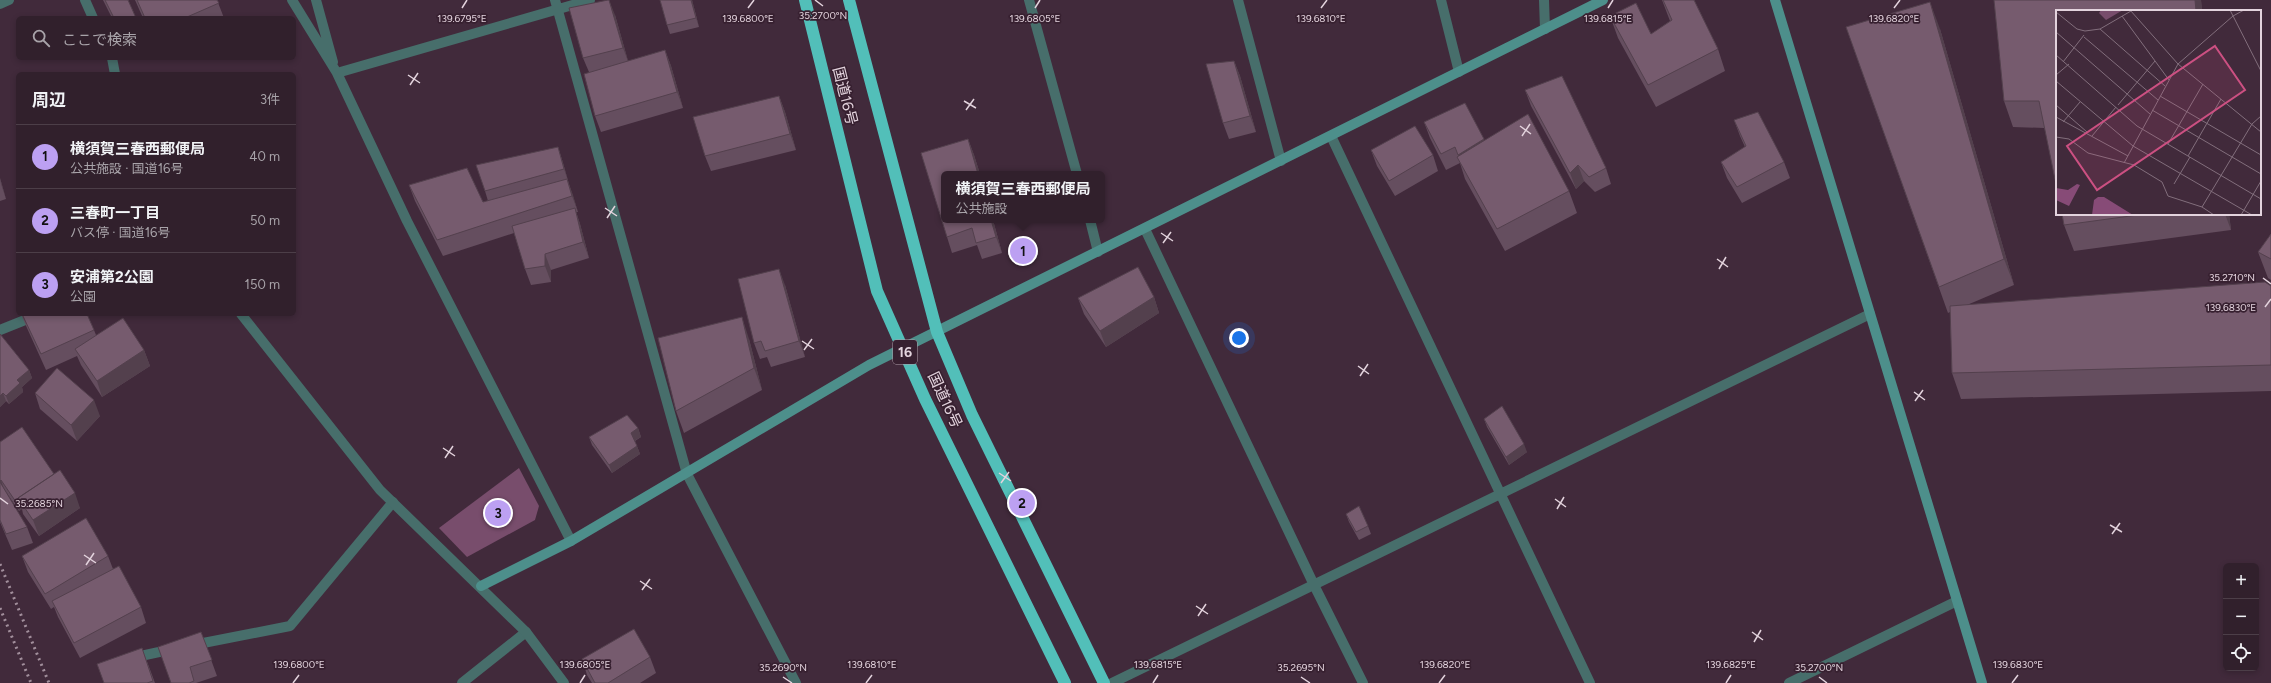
<!DOCTYPE html>
<html lang="ja">
<head>
<meta charset="utf-8">
<style>
  :root { --surface:#31202c; --page:#392834; --text:#f1f3f6; --muted:#a8a3a9; --line:#4c3e48; --accent:#bca0f2 }
  body { margin:0; font-family:Figtree,"Noto Sans JP",sans-serif; background:var(--page); color:var(--text) }
  .controls { position:absolute; right:12px; bottom:12px; display:grid; overflow:hidden; border-radius:6px; box-shadow:0 2px 6px #0003 }
  .controls button { width:36px; height:36px; display:grid; place-items:center; padding:0; border:0; border-bottom:1px solid var(--line); background:var(--surface); color:var(--text); font:20px sans-serif }
  .you { position:absolute; left:1239px; top:338px; width:14px; height:14px; margin:-10px; border:3px solid #fff; border-radius:50%; background:#1a73e8; box-shadow:0 0 0 6px #1a73e833 }
  .badge { display:grid; place-items:center; width:26px; height:26px; border-radius:50%; background:var(--accent); color:#111; font-size:13px; font-weight:700 }
  .pin { position:absolute; translate:-50% -50%; border:2px solid #fff; box-shadow:0 1px 4px #0006 }
  .popup { position:absolute; left:941px; top:171px; width:164px; height:52px; box-sizing:border-box; display:grid; place-content:center; border-radius:6px; background:var(--surface); filter:drop-shadow(0 1px 3px #0005); font-size:13px; white-space:nowrap; color:var(--muted) }
  .popup b { font-size:15px; color:var(--text) }
  .popup::after { content:''; position:absolute; left:50%; top:100%; margin-left:-8px; border:8px solid transparent; border-top-color:var(--surface) }
  .list { margin:0; padding:0; list-style:none }
  h2 { display:flex; justify-content:space-between; align-items:center; height:52px; margin:0; padding:0 16px; font-size:17px }
  h2 small { font-size:13px; font-weight:400; color:var(--muted) }
  .list li { display:grid; grid-template-columns:26px 1fr auto; gap:12px; align-items:center; box-sizing:border-box; height:64px; padding:0 16px; border-top:1px solid var(--line) }
  .list b { display:block; font-size:15px; white-space:nowrap }
  .list p { margin:0; font-size:13px; white-space:nowrap; color:var(--muted) }
  .list em { font-size:13px; font-style:normal; color:var(--muted) }
  .icon { flex:none; width:22px; height:22px; fill:none; stroke:currentColor; stroke-width:2; stroke-linecap:round; stroke-linejoin:round }
  .map { position:relative; flex:none; width:2271px; height:683px; overflow:hidden }
  .search { position:absolute; background:var(--surface); box-shadow:0 2px 6px #0003; left:16px; top:16px; width:280px; height:44px; display:flex; align-items:center; gap:10px; box-sizing:border-box; padding:0 14px; border-radius:6px; color:var(--muted); font-size:15px }
  .panel { position:absolute; background:var(--surface); box-shadow:0 2px 6px #0003; left:16px; top:72px; width:280px; height:244px; border-radius:6px }
  .map>svg:first-child { display:block }
</style>
</head>
<body>
<div class="map">
<svg width="2271" height="683" viewBox="0 0 2271 683">
  <rect width="100%" height="100%" fill="#412a3b"/>
  <path fill="#784d6c" d="M 519,468 L 539,506 L 535,520 L 467,557 L 439,528 Z"/>
  <g fill="none" stroke-linecap="round" stroke-linejoin="round">
    <path stroke="#476e6b" stroke-width="10" d="M 0,4 L 9,0
      M 0,330 L 40,314
      M 193,645 L 290,626 L 393,502
      M 136,657 L 173,649
      M 462,683 L 526,632"/>
    <path stroke="#476e6b" stroke-width="10" d="M 85,0 L 93,18
      M 292,0 L 337,73 L 407,221 L 571,541
      M 316,0 L 333,62
      M 555,0 L 687,474 L 796,683
      M 1029,0 L 1077,174
      M 1238,0 L 1281,161
      M 1441,0 L 1459,72
      M 1544,0 L 1545,29
      M 112,58 L 115,74
      M 337,73 L 590,0
      M 1331,136 L 1590,683
      M 1090,220 L 1098,252
      M 1145,229 L 1314,585 L 1363,683
      M 241,314 L 380,490 L 526,632 L 564,683
      M 1112,683 L 1870,314
      M 1789,683 L 1957,601"/>
    <path stroke="#4d8f8b" stroke-width="10" d="M 1775,0 L 1982,683
      M 481,586 L 571,541 L 869,365 L 1603,0"/>
    <path stroke="#52bfb9" stroke-width="12" d="M 805,0 L 877,291 L 925,399 L 1065,683
      M 849,0 L 937,332 L 972,415 L 1104,683"/>
    <path stroke="#a28f9c" stroke-width="3" stroke-dasharray="2 4" stroke-linecap="butt" d="M 0,564 L 49,683
      M 0,608 L 31,683"/>
  </g>
  <path fill="#654e5f" d="M 103,0 L 128,0 L 136,18 L 112,18 Z
    M 135,0 L 217,0 L 224,18 L 143,18 Z
    M 660,0 L 692,0 L 699,27 L 670,34 L 667,25 Z
    M 1662,0 L 1694,0 L 1718,49 L 1725,71 L 1656,107 L 1618,38 L 1610,16 L 1651,34 L 1670,21 Z
    M 1994,0 L 2201,0 L 2202,11 L 2044,128 L 2013,127 L 2004,101 Z
    M 615,15 L 628,61 L 665,50 L 671,66 L 683,108 L 601,132 L 595,116 L 589,72 L 583,58 Z
    M 1846,27 L 1940,29 L 2014,285 L 1967,305 L 2271,286 L 2271,391 L 1961,399 L 1952,373 L 1950,312 L 1948,313 Z
    M 1234,61 L 1240,76 L 1256,132 L 1229,139 L 1223,123 Z
    M 1525,90 L 1606,168 L 1611,184 L 1595,192 L 1584,181 L 1576,189 L 1531,106 Z
    M 779,96 L 785,112 L 796,150 L 711,171 L 705,156 Z
    M 1734,120 L 1784,162 L 1790,178 L 1742,203 L 1727,178 L 1721,162 L 1745,147 L 1740,136 Z
    M 1424,122 L 1485,140 L 1569,191 L 1577,213 L 1505,251 L 1465,179 L 1460,163 L 1446,170 L 1430,138 Z
    M 968,139 L 974,155 L 980,174 L 944,174 L 944,220 L 993,220 L 1002,253 L 982,259 L 977,245 L 952,253 L 947,237 L 921,153 Z
    M 558,147 L 563,163 L 569,184 L 578,212 L 576,212 L 580,224 L 589,258 L 551,270 L 551,282 L 531,285 L 525,269 L 514,233 L 443,256 L 415,201 L 409,185 L 483,202 L 488,201 L 485,191 Z
    M 1371,150 L 1433,155 L 1438,171 L 1395,196 L 1377,166 Z
    M 0,178 L 6,199 L 0,201 Z
    M 2062,214 L 2229,214 L 2231,230 L 2074,251 L 2064,225 Z
    M 2271,234 L 2271,280 L 2268,278 L 2258,252 Z
    M 785,285 L 805,357 L 771,367 L 767,357 L 760,359 L 754,343 Z
    M 1154,297 L 1159,313 L 1106,347 L 1084,314 L 1078,298 Z
    M 21,314 L 94,330 L 96,335 L 144,350 L 150,366 L 102,397 L 81,365 L 77,356 L 46,370 L 27,328 Z
    M 0,334 L 29,370 L 32,378 L 22,387 L 23,392 L 9,404 L 6,401 L 0,407 Z
    M 749,339 L 762,390 L 684,433 L 676,411 Z
    M 35,393 L 100,416 L 77,441 L 40,409 Z
    M 1484,419 L 1527,452 L 1509,465 L 1487,427 Z
    M 638,428 L 641,437 L 635,441 L 640,454 L 612,473 L 592,445 L 589,437 Z
    M 0,442 L 54,474 L 80,508 L 39,536 L 23,514 L 22,509 L 19,511 L 4,489 L 27,527 L 33,543 L 12,550 L 0,522 Z
    M 1346,514 L 1368,526 L 1371,534 L 1359,540 L 1349,522 Z
    M 22,556 L 108,556 L 113,569 L 141,607 L 146,623 L 80,658 L 58,617 L 54,607 L 51,609 L 28,572 Z
    M 201,632 L 217,676 L 196,683 L 171,683 Z
    M 142,648 L 155,683 L 104,683 Z
    M 650,657 L 656,673 L 640,683 L 592,683 L 587,675 L 582,659 Z"/>
  <path fill="#53404d" d="M 609,0 L 615,15 L 629,64 L 623,48 Z
    M 691,0 L 692,0 L 699,27 L 696,18 Z
    M 2195,0 L 2201,0 L 2202,11 L 2196,11 Z
    M 1930,2 L 1940,29 L 2014,285 L 2004,259 Z
    M 665,50 L 671,66 L 683,108 L 677,92 Z
    M 1234,61 L 1240,76 L 1256,132 L 1250,116 Z
    M 779,96 L 785,112 L 796,150 L 790,134 Z
    M 968,139 L 974,155 L 980,174 L 978,174 Z
    M 1484,139 L 1490,155 L 1460,162 L 1458,155 Z
    M 558,147 L 563,163 L 569,184 L 564,169 Z
    M 1578,165 L 1584,181 L 1576,189 L 1570,173 Z
    M 0,178 L 6,199 L 1,184 Z
    M 567,179 L 573,195 L 578,212 L 572,196 Z
    M 575,208 L 580,224 L 589,258 L 583,242 Z
    M 2225,214 L 2229,214 L 2231,230 Z
    M 991,220 L 993,220 L 1002,253 L 996,237 Z
    M 545,254 L 551,270 L 551,282 L 545,266 Z
    M 779,269 L 785,285 L 805,357 L 799,341 Z
    M 1154,297 L 1159,313 L 1106,347 L 1100,331 Z
    M 742,317 L 749,339 L 762,390 L 754,368 Z
    M 144,350 L 150,366 L 102,397 L 97,381 Z
    M 29,370 L 32,378 L 22,387 L 23,392 L 9,404 L 6,396 L 17,380 Z
    M 3,393 L 6,401 L 0,407 L 0,396 Z
    M 94,400 L 100,416 L 77,441 L 71,425 Z
    M 638,428 L 641,437 L 634,441 L 631,433 Z
    M 1524,444 L 1527,452 L 1509,465 L 1506,457 Z
    M 637,446 L 640,454 L 612,473 L 609,465 Z
    M 1,480 L 4,489 L 0,492 L 0,481 Z
    M 75,493 L 80,508 L 39,536 L 33,520 Z
    M 19,501 L 22,509 L 19,511 L 16,502 Z"/>
  <path fill="#765b6e" stroke="#53404d" d="M 105,0 L 128,0 L 136,18 L 114,18 Z
    M 137,0 L 217,0 L 219,3 L 187,17 L 180,18 L 145,18 Z
    M 608,0 L 609,0 L 623,48 L 583,58 L 569,8 Z
    M 660,0 L 691,0 L 696,18 L 667,25 Z
    M 1663,0 L 1694,0 L 1718,49 L 1648,85 L 1610,16 L 1636,3 L 1651,34 L 1672,20 Z
    M 1994,0 L 2195,0 L 2196,11 L 2057,11 L 2057,189 L 2039,101 L 2004,101 Z
    M 1930,2 L 2004,259 L 1939,287 L 1846,27 Z
    M 665,50 L 677,92 L 595,116 L 584,74 Z
    M 1234,61 L 1250,116 L 1223,123 L 1206,64 Z
    M 1562,76 L 1606,168 L 1589,177 L 1578,165 L 1570,173 L 1525,90 Z
    M 779,96 L 790,134 L 705,156 L 693,117 Z
    M 1465,103 L 1484,139 L 1458,155 L 1455,147 L 1441,154 L 1424,122 Z
    M 1758,112 L 1784,162 L 1737,187 L 1721,162 L 1746,146 L 1734,120 Z
    M 1528,114 L 1569,191 L 1497,229 L 1457,157 Z
    M 1415,126 L 1433,155 L 1389,181 L 1371,150 Z
    M 968,139 L 978,174 L 944,174 L 944,220 L 991,220 L 996,237 L 976,243 L 972,228 L 947,237 L 921,153 Z
    M 558,147 L 564,169 L 485,191 L 476,165 Z
    M 467,168 L 483,202 L 567,179 L 572,196 L 437,240 L 409,185 Z
    M 575,208 L 583,242 L 545,254 L 545,266 L 525,269 L 512,226 Z
    M 2062,214 L 2145,214 L 2064,225 Z
    M 2271,234 L 2271,259 L 2258,252 Z
    M 1138,267 L 1154,297 L 1100,331 L 1078,298 Z
    M 779,269 L 799,341 L 765,351 L 761,341 L 754,343 L 738,279 Z
    M 2265,282 L 2271,286 L 2271,365 L 1952,373 L 1950,306 Z
    M 22,314 L 87,314 L 94,330 L 41,354 Z
    M 742,317 L 754,368 L 676,411 L 658,338 Z
    M 123,318 L 144,350 L 97,381 L 75,349 Z
    M 0,334 L 29,370 L 17,380 L 20,383 L 6,396 L 3,393 L 0,396 Z
    M 57,368 L 94,400 L 71,425 L 35,393 Z
    M 1502,406 L 1524,444 L 1506,457 L 1484,419 Z
    M 627,415 L 638,428 L 631,433 L 637,446 L 609,465 L 589,437 Z
    M 22,427 L 54,474 L 18,498 L 19,501 L 16,502 L 1,480 L 0,481 L 0,442 Z
    M 60,470 L 75,493 L 33,520 L 18,498 Z
    M 0,482 L 27,527 L 6,534 L 0,520 Z
    M 1359,506 L 1368,526 L 1356,532 L 1346,514 Z
    M 86,518 L 108,556 L 45,594 L 22,556 Z
    M 119,566 L 141,607 L 74,643 L 52,601 Z
    M 634,629 L 650,657 L 608,683 L 595,683 L 582,659 Z
    M 201,632 L 212,660 L 190,667 L 194,681 L 189,683 L 171,683 L 158,647 Z
    M 142,648 L 153,681 L 147,683 L 104,683 L 97,664 Z"/>
  <path fill="none" stroke="#e3d3dd" stroke-width="1.5" d="M 815,0 L 823,6M 462,8 L 467,0M 748,8 L 754,0M 1035,8 L 1040,0M 1321,8 L 1327,0M 1608,8 L 1613,0M 1894,8 L 1900,0M 408,75 L 420,83M 410,85 L 418,73M 964,101 L 976,108M 966,110 L 974,99M 1520,126 L 1531,134M 1522,136 L 1530,124M 605,208 L 617,216M 607,218 L 615,206M 1161,233 L 1173,241M 1163,243 L 1171,232M 1717,259 L 1728,267M 1719,269 L 1726,257M 2263,278 L 2271,284M 2265,307 L 2271,299M 802,341 L 814,349M 804,350 L 812,339M 1358,366 L 1369,374M 1360,376 L 1368,364M 1914,392 L 1925,400M 1915,401 L 1923,390M 443,448 L 455,456M 445,458 L 453,446M 999,473 L 1011,481M 1001,483 L 1009,472M 0,498 L 8,504M 1555,499 L 1566,507M 1557,509 L 1564,497M 2110,525 L 2122,532M 2112,534 L 2120,523M 84,555 L 96,563M 86,565 L 94,553M 640,581 L 652,589M 642,590 L 650,579M 1196,606 L 1208,614M 1198,616 L 1206,604M 1752,632 L 1763,640M 1754,642 L 1761,630M 783,677 L 792,683M 1301,677 L 1310,683M 1819,677 L 1827,683M 293,683 L 299,675M 580,683 L 585,675M 866,683 L 872,675M 1153,683 L 1158,675M 1439,683 L 1445,675M 1726,683 L 1731,675M 2012,683 L 2018,675"/>
  <g text-anchor="middle" dominant-baseline="central" stroke-width="3.5" stroke-linejoin="round" paint-order="stroke">
    <rect fill="#372030" stroke="#af9da9" stroke-width="1" x="893" y="340" width="24" height="24" rx="3"/>
    <g font-size="14" font-weight="bold" fill="#e3d3dd">
      <text x="905" y="352">16</text>
    </g>
    <g font-size="15" fill="#e3d3dd" stroke="#372030">
      <text transform="translate(845 96) rotate(76)">国道16号</text>
      <text transform="translate(945 400) rotate(65)">国道16号</text>
    </g>
  </g>
  <g transform="translate(2056 10)">
    <rect width="205" height="205" fill="#412a3b"/>
    <path d="M 45,0 L 67,0 L 50,10 L 43,3 Z" fill="#784d6c"/>
    <path d="M 21,174 L 24,175 L 13,196 L 0,190 L 0,178 L 12,180 ZM 42,187 L 48,187 L 77,205 L 36,205 L 38,190 Z" fill="#874b77"/>
    <path fill="none" stroke="#826e7c" stroke-width="1" d="M 74,0 L 122,54 L 205,122M 174,0 L 205,61M 0,2 L 21,19 L 29,21 L 44,19 L 75,1M 66,6 L 113,70M 44,19 L 109,76M 0,22 L 94,104M 28,27 L 102,90M 0,45 L 81,116 L 205,189M 7,52 L 28,25M 0,65 L 13,54M 0,71 L 77,136 L 196,205M 104,86 L 205,145M 0,95 L 31,122M 62,95 L 99,51M 96,100 L 205,164M 0,107 L 72,146M 7,112 L 24,92M 36,126 L 60,97M 0,127 L 13,129 L 32,143 L 78,155 L 106,172 L 112,186 L 146,197 L 158,205M 112,134 L 147,74M 132,146 L 165,89M 68,153 L 122,54 L 177,6 L 188,0M 118,174 L 134,147M 146,197 L 196,114 L 205,106M 185,205 L 205,171"/>
    <path fill="#cc5082" fill-opacity="0.15" stroke="#cc5082" stroke-width="2" d="M 159,36 L 189,80 L 41,180 L 11,136 Z"/>
    <rect width="205" height="205" fill="none" stroke="#e3d3dd" stroke-width="2"/>
  </g>
  <g font-size="10" text-anchor="middle" fill="#e3d3dd" stroke="#372030" stroke-width="3.5" stroke-linejoin="round" paint-order="stroke">
    <text x="823" y="19">35.2700°N</text>
    <text x="462" y="22">139.6795°E</text>
    <text x="748" y="22">139.6800°E</text>
    <text x="1035" y="22">139.6805°E</text>
    <text x="1321" y="22">139.6810°E</text>
    <text x="1608" y="22">139.6815°E</text>
    <text x="1894" y="22">139.6820°E</text>
    <text x="2232" y="281">35.2710°N</text>
    <text x="2231" y="311">139.6830°E</text>
    <text x="39" y="507">35.2685°N</text>
    <text x="299" y="668">139.6800°E</text>
    <text x="585" y="668">139.6805°E</text>
    <text x="872" y="668">139.6810°E</text>
    <text x="1158" y="668">139.6815°E</text>
    <text x="1445" y="668">139.6820°E</text>
    <text x="1731" y="668">139.6825°E</text>
    <text x="2018" y="668">139.6830°E</text>
    <text x="783" y="671">35.2690°N</text>
    <text x="1301" y="671">35.2695°N</text>
    <text x="1819" y="671">35.2700°N</text>
  </g>
</svg>
<div class="controls">
<button>+</button>
<button>−</button>
<button><svg class="icon" aria-label="locate" viewBox="0 0 24 24"><circle cx="12" cy="12" r="6"/><path d="M12 2v4M12 18v4M2 12h4M18 12h4"/></svg></button>
</div>
<div class="you"></div>
<div class="pin badge" style="left:1023px;top:251px">1</div>
<div class="popup"><b>横須賀三春西郵便局</b>公共施設</div>
<div class="pin badge" style="left:1022px;top:503px">2</div>
<div class="pin badge" style="left:498px;top:513px">3</div>
<div class="search"><svg class="icon" aria-label="search" viewBox="0 0 24 24"><circle cx="10" cy="10" r="6"/><path d="M15 15l6 6"/></svg>ここで検索</div>
<section class="panel">
<h2>周辺<small>3件</small></h2>
<ul class="list">
<li><span class="badge">1</span><div><b>横須賀三春西郵便局</b><p>公共施設 · 国道16号</p></div><em>40 m</em></li>
<li><span class="badge">2</span><div><b>三春町一丁目</b><p>バス停 · 国道16号</p></div><em>50 m</em></li>
<li><span class="badge">3</span><div><b>安浦第2公園</b><p>公園</p></div><em>150 m</em></li>
</ul>
</section>
</div>
</body>
</html>
